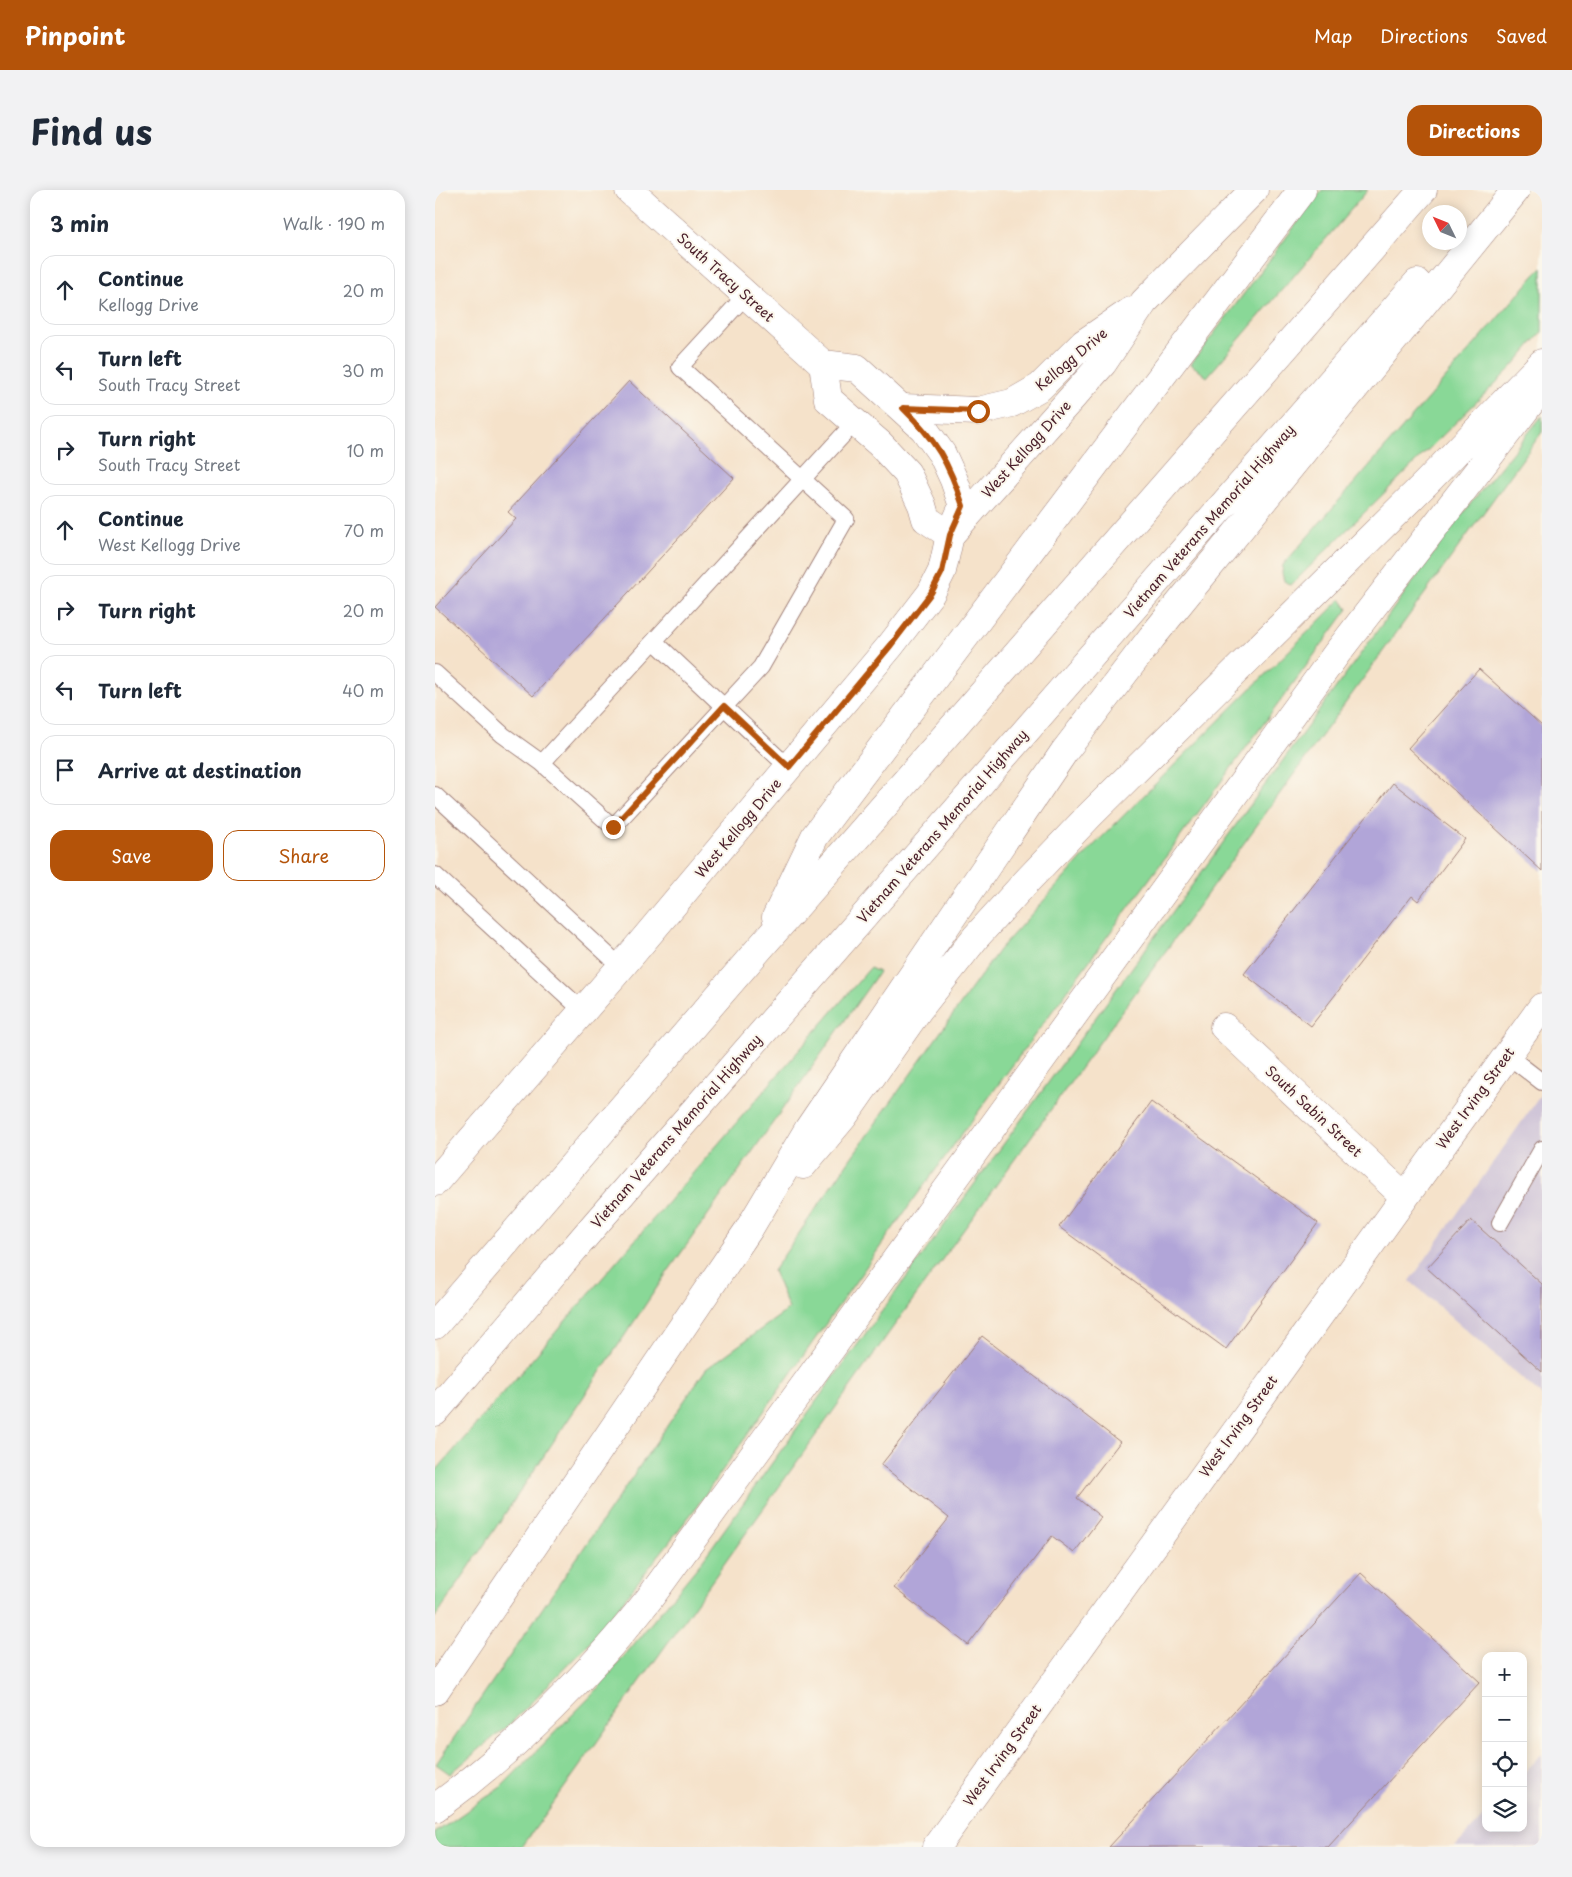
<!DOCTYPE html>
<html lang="en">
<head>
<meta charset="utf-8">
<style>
  :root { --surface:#fff; --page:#f2f2f3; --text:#1f2937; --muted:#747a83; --line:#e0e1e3; --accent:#b45309 }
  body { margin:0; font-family:"Playpen Sans",sans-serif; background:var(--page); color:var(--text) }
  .controls { position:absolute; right:15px; bottom:15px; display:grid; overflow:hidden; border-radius:10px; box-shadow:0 2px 12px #0003 }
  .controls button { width:45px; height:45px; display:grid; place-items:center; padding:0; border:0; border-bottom:1px solid var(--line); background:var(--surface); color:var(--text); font:25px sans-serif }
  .compass { position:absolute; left:987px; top:15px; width:45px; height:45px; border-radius:50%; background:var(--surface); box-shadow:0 2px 12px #0003; rotate:313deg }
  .stop { position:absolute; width:15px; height:15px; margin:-11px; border:4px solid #b45309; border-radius:50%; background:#fff }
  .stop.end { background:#b45309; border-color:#fff; box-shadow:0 1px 5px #0008 }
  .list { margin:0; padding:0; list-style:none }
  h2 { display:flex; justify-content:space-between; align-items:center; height:65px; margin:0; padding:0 20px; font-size:21px }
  h2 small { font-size:16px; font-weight:400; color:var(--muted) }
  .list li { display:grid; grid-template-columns:32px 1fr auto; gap:15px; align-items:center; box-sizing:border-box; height:70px; margin:0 10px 10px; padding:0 10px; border:1px solid var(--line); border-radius:15px }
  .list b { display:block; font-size:19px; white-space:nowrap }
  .list p { margin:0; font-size:16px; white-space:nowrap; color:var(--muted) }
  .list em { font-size:16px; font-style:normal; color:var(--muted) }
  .actions { display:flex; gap:10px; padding:15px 20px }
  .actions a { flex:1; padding:11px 0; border:1px solid var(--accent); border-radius:15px; text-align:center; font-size:18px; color:var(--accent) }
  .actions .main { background:var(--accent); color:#fff }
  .icon { flex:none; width:28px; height:28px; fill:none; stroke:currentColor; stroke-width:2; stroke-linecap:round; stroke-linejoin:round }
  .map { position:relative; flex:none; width:1107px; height:1657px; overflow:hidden; border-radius:15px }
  header { display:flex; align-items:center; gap:30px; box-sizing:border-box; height:70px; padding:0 25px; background:var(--accent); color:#fff }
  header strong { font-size:24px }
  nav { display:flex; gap:28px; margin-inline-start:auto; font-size:18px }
  .intro { display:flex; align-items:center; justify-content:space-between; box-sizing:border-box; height:120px; padding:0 30px }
  h1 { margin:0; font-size:35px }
  .button { padding:12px 22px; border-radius:15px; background:var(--accent); color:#fff; font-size:18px; font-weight:700 }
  main { display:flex; gap:30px; padding:0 30px }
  aside { flex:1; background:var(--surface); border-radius:15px; box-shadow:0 2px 12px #0003 }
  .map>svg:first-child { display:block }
</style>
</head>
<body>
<header>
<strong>Pinpoint</strong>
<nav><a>Map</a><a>Directions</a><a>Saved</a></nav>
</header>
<div class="intro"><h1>Find us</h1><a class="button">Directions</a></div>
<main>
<aside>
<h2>3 min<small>Walk · 190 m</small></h2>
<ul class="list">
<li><svg class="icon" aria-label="ahead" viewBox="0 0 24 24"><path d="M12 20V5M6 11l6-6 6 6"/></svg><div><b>Continue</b><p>Kellogg Drive</p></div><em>20 m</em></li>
<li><svg class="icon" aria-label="left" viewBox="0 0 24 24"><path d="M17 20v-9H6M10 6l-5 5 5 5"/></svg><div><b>Turn left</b><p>South Tracy Street</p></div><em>30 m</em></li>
<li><svg class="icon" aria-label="right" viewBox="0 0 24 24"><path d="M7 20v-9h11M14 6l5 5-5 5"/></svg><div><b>Turn right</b><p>South Tracy Street</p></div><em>10 m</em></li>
<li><svg class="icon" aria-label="ahead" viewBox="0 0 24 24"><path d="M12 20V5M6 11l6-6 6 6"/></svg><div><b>Continue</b><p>West Kellogg Drive</p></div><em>70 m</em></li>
<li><svg class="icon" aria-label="right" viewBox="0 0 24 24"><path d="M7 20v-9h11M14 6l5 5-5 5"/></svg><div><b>Turn right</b></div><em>20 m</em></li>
<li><svg class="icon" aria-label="left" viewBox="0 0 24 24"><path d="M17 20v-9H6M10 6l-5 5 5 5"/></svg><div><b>Turn left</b></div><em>40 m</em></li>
<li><svg class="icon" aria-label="arrive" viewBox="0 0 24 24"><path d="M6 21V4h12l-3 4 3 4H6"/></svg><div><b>Arrive at destination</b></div></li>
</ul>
<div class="actions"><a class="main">Save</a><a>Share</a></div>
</aside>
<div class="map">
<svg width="1107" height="1657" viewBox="0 0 1107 1657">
  <rect width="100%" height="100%" fill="#fbf7ec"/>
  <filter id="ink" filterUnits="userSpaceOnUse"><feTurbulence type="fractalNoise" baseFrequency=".02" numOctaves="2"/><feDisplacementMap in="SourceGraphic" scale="10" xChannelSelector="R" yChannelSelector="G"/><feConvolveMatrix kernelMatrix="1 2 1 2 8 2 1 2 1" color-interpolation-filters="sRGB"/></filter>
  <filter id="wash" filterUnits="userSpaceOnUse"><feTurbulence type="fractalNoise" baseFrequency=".0096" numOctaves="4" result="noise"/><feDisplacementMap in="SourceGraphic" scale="20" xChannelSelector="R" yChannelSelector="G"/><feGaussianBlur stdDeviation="1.12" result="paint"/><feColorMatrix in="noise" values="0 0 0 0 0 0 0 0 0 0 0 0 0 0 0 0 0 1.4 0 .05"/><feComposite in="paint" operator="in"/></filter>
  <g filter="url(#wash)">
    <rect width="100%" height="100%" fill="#f5e2ca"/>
    <path fill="#cbbfd5" d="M 1107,903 L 1107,1206 L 975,1091 Z
      M 1107,1564 L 1107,1657 L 1020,1657 L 1051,1624 L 1051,1638 L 1088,1638 L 1088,1584 Z"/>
    <path fill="#89d897" stroke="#6a7c61" d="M 887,0 L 933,0 L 772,187 L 756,174 Z
      M 1107,77 L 1107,142 L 1076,178 L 856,395 L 849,391 L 847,383 L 848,375 Z
      M 1107,226 L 1107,242 L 456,1140 L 87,1657 L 0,1657 L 0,1643 L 66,1597 L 158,1504 L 264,1375 L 380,1213 L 1028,323 Z
      M 906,409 L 913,419 L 474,1016 L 260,1319 L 159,1448 L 78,1531 L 15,1584 L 1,1574 L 271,1179 L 354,1119 L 338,1081 L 418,965 L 564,760 L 661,653 Z
      M 435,778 L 444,782 L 227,1090 L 0,1428 L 0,1282 Z"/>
    <g id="blocks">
      <path fill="#b1a5d8" d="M 194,191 L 299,288 L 98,506 L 0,417 L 81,329 L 73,322 Z
        M 1044,479 L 1107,536 L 1107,681 L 973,558 Z
        M 958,593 L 1030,649 L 983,711 L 977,706 L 876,836 L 809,784 Z
        M 716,912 L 883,1033 L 791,1159 L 624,1037 Z
        M 1036,1030 L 1107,1094 L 1107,1182 L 992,1078 Z
        M 547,1146 L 685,1252 L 642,1308 L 666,1327 L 639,1363 L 617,1346 L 533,1455 L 459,1398 L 514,1328 L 446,1275 Z
        M 926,1383 L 1045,1492 L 893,1657 L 674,1657 Z"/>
    </g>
  </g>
  <g filter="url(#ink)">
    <use href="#blocks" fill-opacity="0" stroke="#a0807a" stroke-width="1"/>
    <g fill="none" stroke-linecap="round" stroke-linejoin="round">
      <defs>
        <path id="service" d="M 0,483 L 68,545 L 107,573 L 178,637 L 326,477 L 411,329 L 245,177 L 312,104
          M 107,573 L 219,451
          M 353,577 L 219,451 L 420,232
          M 0,605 L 186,777
          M 0,685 L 148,821
          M 1072,865 L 1107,892
          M 1065,1033 L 1107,959"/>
        <path id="minor" d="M 468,218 L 543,221 L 577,213 L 605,197 L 649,153 L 696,121
          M 789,837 L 969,1006
          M 0,992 L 186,777 L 456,455 L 496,403 L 507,381 L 515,345 L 668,173 L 709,112 L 819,0
          M 501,1657 L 1107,817"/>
        <path id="tertiary" d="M 194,0 L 388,174 L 422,178 L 489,239 L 507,264 L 519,290 L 528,316 L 515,345 L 491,329 L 487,315 L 472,283 L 445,254 L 393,209 L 388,174"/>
        <path id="motorway" d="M 341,727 L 380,646 L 867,0
          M 368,975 L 409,926 L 484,819 L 541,747 L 591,692 L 654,626 L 992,292 L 1107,173
          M 0,1135 L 324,759 L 988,0
          M 0,1222 L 163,1031 L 982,93
          M 0,1501 L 314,1039 L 374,938 L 629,562 L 717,447 L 1081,0
          M 0,1618 C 81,1559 151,1488 214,1409 L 902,463 L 1107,198"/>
      </defs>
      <use href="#service" stroke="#a0807a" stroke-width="18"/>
      <use href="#minor" stroke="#a0807a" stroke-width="29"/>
      <use href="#tertiary" stroke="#a0807a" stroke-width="29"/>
      <use href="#motorway" stroke="#a0807a" stroke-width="29"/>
      <use href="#service" stroke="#fff" stroke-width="16"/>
      <use href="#minor" stroke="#fff" stroke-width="28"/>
      <use href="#tertiary" stroke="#fff" stroke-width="28"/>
      <use href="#motorway" stroke="#fff" stroke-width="28"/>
    </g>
  </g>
  <g fill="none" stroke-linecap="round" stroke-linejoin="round" filter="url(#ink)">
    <path stroke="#b45309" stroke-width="6" d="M 178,637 L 289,516 L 354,577 L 456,455 L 496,403 L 507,382 L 515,345 L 528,316 C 514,273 501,250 468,218 L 543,221"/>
  </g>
  <g text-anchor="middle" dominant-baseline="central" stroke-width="4" stroke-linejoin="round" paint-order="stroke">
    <g font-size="14" fill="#4a1f2b" stroke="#fbf7ec">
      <text transform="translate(291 87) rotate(42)">South Tracy Street</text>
      <text transform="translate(636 169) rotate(-40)">Kellogg Drive</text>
      <text transform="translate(591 259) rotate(-48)">West Kellogg Drive</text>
      <text transform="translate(774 331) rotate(-49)">Vietnam Veterans Memorial Highway</text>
      <text transform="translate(507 636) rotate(-49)">Vietnam Veterans Memorial Highway</text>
      <text transform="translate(303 638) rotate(-50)">West Kellogg Drive</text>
      <text transform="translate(1040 908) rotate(-54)">West Irving Street</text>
      <text transform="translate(879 921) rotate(43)">South Sabin Street</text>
      <text transform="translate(241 941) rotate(-49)">Vietnam Veterans Memorial Highway</text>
      <text transform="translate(803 1236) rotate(-54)">West Irving Street</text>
      <text transform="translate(567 1565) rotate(-54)">West Irving Street</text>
    </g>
  </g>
</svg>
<div class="controls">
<button>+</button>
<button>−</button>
<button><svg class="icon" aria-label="locate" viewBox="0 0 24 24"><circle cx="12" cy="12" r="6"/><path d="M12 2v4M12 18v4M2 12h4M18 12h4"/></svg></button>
<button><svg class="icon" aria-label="layers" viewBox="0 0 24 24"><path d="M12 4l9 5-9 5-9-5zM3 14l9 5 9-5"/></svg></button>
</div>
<svg class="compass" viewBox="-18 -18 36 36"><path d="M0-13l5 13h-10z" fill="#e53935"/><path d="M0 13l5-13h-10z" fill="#747a83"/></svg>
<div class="stop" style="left:543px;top:221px"></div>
<div class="stop end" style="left:178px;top:637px"></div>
</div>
</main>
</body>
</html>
